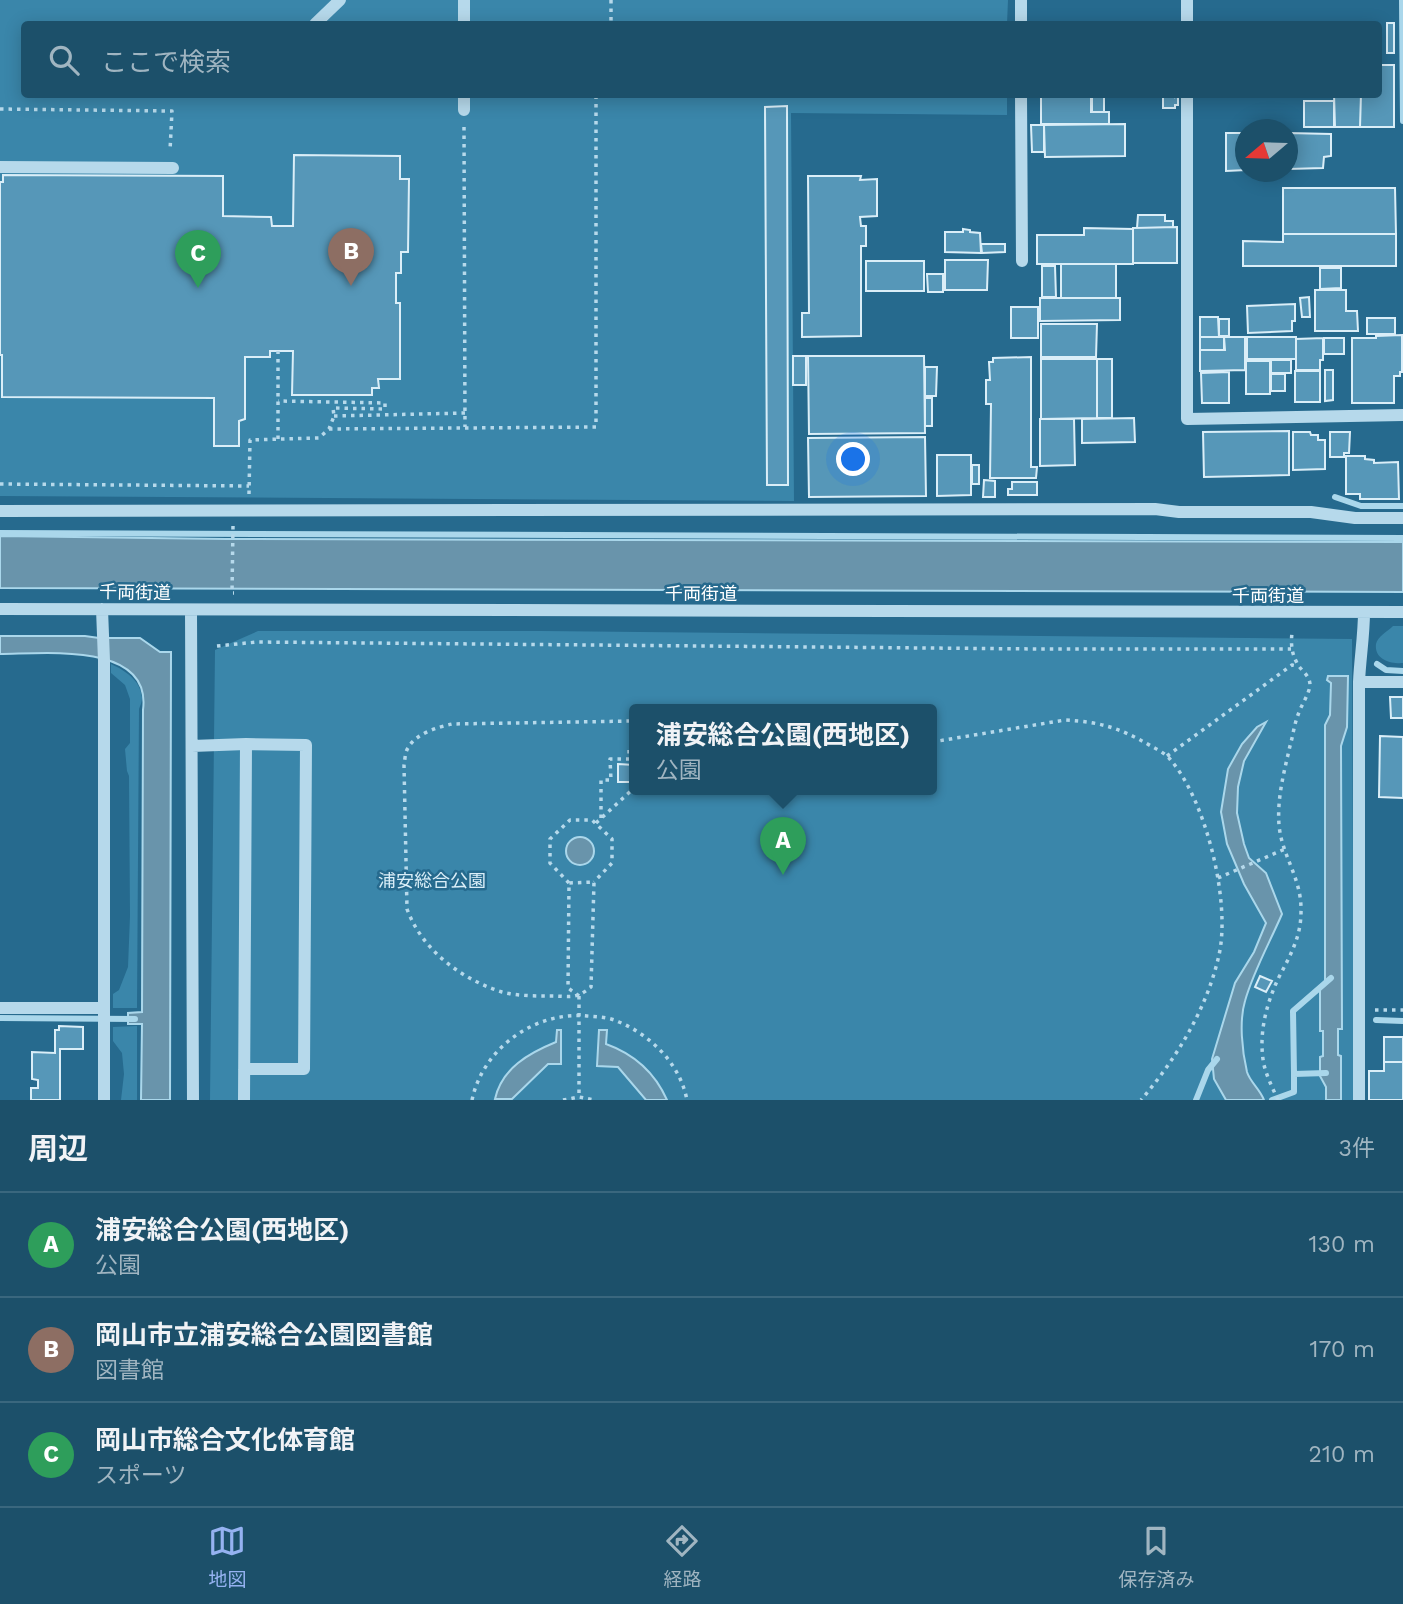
<!DOCTYPE html>
<html lang="ja">
<head>
<meta charset="utf-8">
<style>
  :root { --surface:#1c506a; --page:#255770; --text:#f1f3f6; --muted:#a0b5c1; --line:#3a677e; --accent:#95b2f1 }
  body { margin:0; font-family:"Work Sans","Noto Sans JP",sans-serif; background:var(--page); color:var(--text) }
  .compass { position:absolute; left:1235px; top:119px; width:63px; height:63px; border-radius:50%; background:var(--surface); box-shadow:0 4px 18px #0003; rotate:251deg }
  .you { position:absolute; left:854px; top:460px; width:24px; height:24px; margin:-18px; border:5px solid #fff; border-radius:50%; background:#1a73e8; box-shadow:0 0 0 10px #1a73e833 }
  .badge { display:grid; place-items:center; width:46px; height:46px; border-radius:50%; background:var(--accent); color:#fff; font-size:23px; font-weight:700 }
  .pin { position:absolute; translate:-50% -58px; filter:drop-shadow(0 2px 4px #0008) }
  .pin::after { content:''; position:absolute; top:37px; width:24px; height:21px; background:inherit; clip-path:polygon(0 0,100% 0,50% 100%) }
  .popup { position:absolute; left:629px; top:704px; width:308px; height:91px; box-sizing:border-box; display:grid; place-content:center; border-radius:7px; background:var(--surface); filter:drop-shadow(0 2px 5px #0005); font-size:23px; white-space:nowrap; color:var(--muted) }
  .popup b { font-size:26px; color:var(--text) }
  .popup::after { content:''; position:absolute; left:50%; top:100%; margin-left:-14px; border:14px solid transparent; border-top-color:var(--surface) }
  .list { margin:0; padding:0; list-style:none }
  h2 { display:flex; justify-content:space-between; align-items:center; height:91px; margin:0; padding:0 28px; font-size:30px }
  h2 small { font-size:23px; font-weight:400; color:var(--muted) }
  .list li { display:grid; grid-template-columns:46px 1fr auto; gap:21px; align-items:center; box-sizing:border-box; height:105px; padding:0 28px; border-top:2px solid var(--line) }
  .list b { display:block; font-size:26px; white-space:nowrap }
  .list p { margin:0; font-size:23px; white-space:nowrap; color:var(--muted) }
  .list em { font-size:23px; font-style:normal; color:var(--muted) }
  .icon { flex:none; width:38px; height:38px; fill:none; stroke:currentColor; stroke-width:2; stroke-linecap:round; stroke-linejoin:round }
  .map { position:relative; flex:none; width:1403px; height:1100px; overflow:hidden }
  .search { position:absolute; background:var(--surface); box-shadow:0 4px 18px #0003; left:21px; right:21px; top:21px; height:77px; display:flex; align-items:center; gap:18px; box-sizing:border-box; padding:0 24px; border-radius:7px; color:var(--muted); font-size:26px }
  .sheet { height:406px; background:var(--surface) }
  nav { display:flex; justify-content:space-around; align-items:center; box-sizing:border-box; height:98px; border-top:2px solid var(--line); background:var(--surface); font-size:19px; color:var(--muted) }
  nav a { display:grid; justify-items:center; gap:4px }
  nav .on { color:var(--accent) }
  .map>svg:first-child { display:block }
</style>
</head>
<body>
<div class="map">
<svg width="1403" height="1100" viewBox="0 0 1403 1100">
  <rect width="100%" height="100%" fill="#266a8e"/>
  <path fill="#3a86aa" fill-rule="evenodd" d="M 0,0 L 1008,0 L 1007,24 L 24,24 L 24,94 L 1007,94 L 1007,115 L 791,113 L 794,501 L 0,496 Z
    M 1393,626 L 1403,626 L 1403,663 C 1392,664 1374,660 1376,644 C 1377,637 1388,631 1393,626 Z
    M 258,631 L 542,631 L 1352,639 L 1354,1100 L 210,1100 L 215,650 ZM 634,709 L 932,709 L 932,789 L 634,789 Z
    M 111,664 C 124,670 141,680 142,698 C 142,702 140,706 139,709 L 137,1008 L 113,1008 L 113,994 L 119,990 L 128,967 L 130,916 L 129,776 L 127,771 L 125,749 L 130,743 L 130,699 L 125,685 L 111,673 Z
    M 137,1026 L 137,1100 L 121,1100 L 124,1074 L 122,1053 L 113,1041 L 113,1027 Z"/>
  <path fill="#6994ab" stroke="#aad7eb" stroke-width="2" d="M 0,536 L 226,539 L 1403,542 L 1403,592 L 0,588 Z
    M 0,636 L 85,636 L 99,638 L 140,638 L 160,652 L 171,652 L 170,1100 L 141,1100 L 142,1024 L 128,1024 L 128,1013 L 142,1012 L 143,710 C 152,641 43,654 0,654 Z
    M 1328,676 L 1348,676 L 1347,727 L 1341,746 L 1342,1029 L 1338,1029 L 1338,1055 L 1341,1056 L 1341,1100 L 1326,1100 L 1326,1087 L 1320,1076 L 1320,1057 L 1323,1056 L 1323,1031 L 1320,1031 L 1320,988 L 1325,982 L 1325,725 L 1330,715 L 1331,683 L 1327,680 Z
    M 1266,722 L 1244,761 L 1238,787 L 1237,813 L 1244,844 L 1249,858 L 1266,873 L 1282,914 C 1270,942 1253,972 1245,1001 C 1239,1021 1242,1051 1247,1072 C 1250,1082 1260,1089 1264,1100 L 1226,1100 L 1214,1079 L 1212,1059 L 1235,983 L 1254,952 L 1266,923 L 1244,884 L 1227,844 L 1221,812 L 1228,769 L 1242,744 L 1257,727 Z
    M566 851a14 14 0 1 1 28 0a14 14 0 1 1-28 0Z
    M 557,1030 L 561,1030 L 561,1064 L 548,1064 L 512,1099 L 495,1099 C 502,1068 529,1053 556,1042 Z
    M 599,1030 L 607,1030 L 606,1044 C 634,1054 655,1073 667,1100 L 646,1100 L 618,1067 L 597,1066 Z"/>
  <g fill="none" stroke-linecap="round" stroke-linejoin="round">
    <path stroke="#aad7eb" stroke-width="6" d="M 1402,0 L 1403,121
      M 1335,497 L 1361,506 L 1403,506
      M 0,533 L 1403,538
      M 1377,664 L 1386,670 L 1403,671
      M 0,1018 L 135,1019
      M 1376,1020 L 1403,1021
      M 1294,1074 L 1293,1011 L 1331,978
      M 1196,1100 L 1208,1070 L 1217,1059
      M 1272,1100 L 1294,1092 L 1294,1074 L 1326,1073"/>
  </g>
  <path fill="#5697b8" stroke="#daeef8" stroke-width="2" d="M 1387,23 L 1394,23 L 1394,53 L 1387,53 Z
    M 1378,65 L 1394,65 L 1394,127 L 1360,127 L 1361,94 L 1378,94 Z
    M 1041,94 L 1091,94 L 1091,112 L 1109,112 L 1109,124 L 1041,124 Z
    M 1092,94 L 1104,94 L 1104,112 L 1092,112 Z
    M 1163,94 L 1175,94 L 1175,97 L 1178,96 L 1178,105 L 1175,105 L 1175,108 L 1163,108 Z
    M 1334,94 L 1361,94 L 1360,127 L 1335,127 Z
    M 1304,101 L 1334,101 L 1334,127 L 1304,127 Z
    M 787,106 L 788,485 L 767,485 L 765,107 Z
    M 1125,124 L 1125,156 L 1045,157 L 1044,125 Z
    M 1031,125 L 1044,125 L 1044,152 L 1032,152 Z
    M 1226,133 L 1246,133 L 1246,170 L 1226,171 Z
    M 1288,133 L 1331,134 L 1331,156 L 1324,157 L 1323,168 L 1288,169 Z
    M 294,155 L 400,156 L 400,179 L 409,179 L 408,252 L 401,252 L 401,273 L 396,273 L 396,303 L 400,303 L 400,379 L 378,379 L 379,388 L 372,388 L 372,395 L 292,395 L 293,351 L 270,351 L 270,357 L 245,357 L 245,419 L 239,421 L 239,446 L 214,446 L 214,398 L 2,397 L 2,355 L 0,355 L 0,182 L 3,182 L 3,175 L 223,176 L 223,216 L 271,217 L 272,226 L 293,226 Z
    M 808,176 L 861,176 L 860,180 L 877,179 L 877,216 L 860,217 L 861,226 L 866,226 L 866,246 L 861,246 L 861,336 L 802,337 L 802,313 L 809,313 Z
    M 1283,188 L 1395,188 L 1396,234 L 1283,234 Z
    M 1138,215 L 1165,215 L 1165,221 L 1173,221 L 1173,227 L 1137,228 Z
    M 1177,227 L 1177,263 L 1133,263 L 1133,228 Z
    M 1084,228 L 1133,229 L 1133,264 L 1037,264 L 1037,235 L 1084,235 Z
    M 963,229 L 970,230 L 970,232 L 980,233 L 981,253 L 945,252 L 945,232 L 963,232 Z
    M 1283,234 L 1396,234 L 1396,266 L 1243,266 L 1243,241 L 1283,242 Z
    M 981,244 L 1005,244 L 1005,252 L 982,253 Z
    M 945,260 L 988,260 L 987,290 L 945,290 Z
    M 866,261 L 924,261 L 924,291 L 866,291 Z
    M 1061,264 L 1116,264 L 1116,298 L 1061,298 Z
    M 1042,266 L 1055,266 L 1056,297 L 1042,297 Z
    M 1320,268 L 1341,268 L 1341,288 L 1320,289 Z
    M 927,274 L 943,274 L 943,292 L 928,292 Z
    M 1315,290 L 1346,290 L 1346,311 L 1357,311 L 1358,331 L 1315,331 Z
    M 1309,297 L 1310,317 L 1302,317 L 1300,298 Z
    M 1040,298 L 1120,298 L 1120,320 L 1040,321 Z
    M 1295,304 L 1295,321 L 1292,321 L 1292,331 L 1248,333 L 1247,306 Z
    M 1011,307 L 1038,307 L 1038,338 L 1011,338 Z
    M 1200,317 L 1218,317 L 1219,337 L 1200,337 Z
    M 1367,318 L 1395,318 L 1395,334 L 1367,334 Z
    M 1219,319 L 1229,319 L 1229,336 L 1219,336 Z
    M 1041,324 L 1097,324 L 1096,357 L 1041,357 Z
    M 1402,335 L 1402,372 L 1400,372 L 1400,376 L 1394,376 L 1394,403 L 1352,403 L 1352,338 L 1376,338 L 1376,336 Z
    M 1200,337 L 1224,337 L 1224,350 L 1200,350 Z
    M 1224,337 L 1245,337 L 1245,370 L 1200,371 L 1200,350 L 1225,350 Z
    M 1247,337 L 1296,337 L 1296,359 L 1247,359 Z
    M 1323,338 L 1323,360 L 1320,360 L 1320,370 L 1296,370 L 1296,339 Z
    M 1324,338 L 1344,338 L 1344,354 L 1324,354 Z
    M 793,356 L 806,356 L 806,385 L 793,385 Z
    M 808,356 L 924,356 L 925,433 L 809,434 Z
    M 1031,357 L 1031,467 L 1037,467 L 1036,478 L 990,478 L 991,404 L 986,404 L 986,380 L 990,380 L 989,362 L 993,362 L 993,358 Z
    M 1041,359 L 1097,359 L 1097,418 L 1041,419 Z
    M 1097,359 L 1112,359 L 1112,418 L 1097,418 Z
    M 1271,360 L 1291,360 L 1291,373 L 1271,373 Z
    M 1246,361 L 1270,361 L 1270,394 L 1246,394 Z
    M 925,367 L 937,367 L 936,396 L 925,396 Z
    M 1325,370 L 1333,370 L 1333,400 L 1325,401 Z
    M 1295,371 L 1320,371 L 1320,402 L 1295,402 Z
    M 1229,372 L 1229,403 L 1202,403 L 1201,373 Z
    M 1271,374 L 1285,374 L 1285,391 L 1271,391 Z
    M 925,398 L 932,398 L 932,426 L 925,426 Z
    M 1134,418 L 1135,442 L 1082,443 L 1082,419 Z
    M 1040,419 L 1074,419 L 1075,465 L 1040,466 Z
    M 1289,431 L 1289,475 L 1204,477 L 1203,432 Z
    M 1293,432 L 1310,432 L 1311,435 L 1318,435 L 1318,440 L 1325,440 L 1325,469 L 1293,470 Z
    M 1330,432 L 1350,432 L 1349,453 L 1344,453 L 1344,457 L 1330,457 Z
    M 925,437 L 926,496 L 809,497 L 808,438 Z
    M 937,455 L 971,455 L 971,495 L 937,496 Z
    M 1346,456 L 1365,456 L 1365,459 L 1374,460 L 1374,463 L 1398,462 L 1399,499 L 1360,499 L 1360,494 L 1346,494 Z
    M 972,465 L 979,465 L 979,484 L 972,484 Z
    M 984,480 L 995,481 L 995,497 L 983,497 Z
    M 1012,482 L 1037,482 L 1037,495 L 1008,495 L 1008,489 L 1012,489 Z
    M 1390,697 L 1403,697 L 1403,718 L 1391,718 Z
    M 1380,736 L 1403,737 L 1403,798 L 1379,797 Z
    M 618,764 L 634,765 L 634,782 L 618,782 Z
    M 1260,976 L 1272,981 L 1266,992 L 1255,987 Z
    M 59,1026 L 83,1027 L 83,1049 L 60,1049 L 60,1100 L 31,1100 L 31,1088 L 38,1088 L 38,1080 L 32,1079 L 32,1052 L 55,1053 L 55,1030 L 59,1030 Z
    M 1384,1037 L 1403,1037 L 1403,1062 L 1384,1062 Z
    M 1384,1062 L 1403,1062 L 1403,1100 L 1369,1100 L 1369,1071 L 1384,1071 Z"/>
  <g fill="none" stroke-linecap="round" stroke-linejoin="round">
    <path stroke="#b6d9eb" stroke-width="3.5" stroke-dasharray="3.5 5" stroke-linecap="butt" d="M 611,0 L 611,24
      M 0,109 L 172,111 L 170,151
      M 464,127 L 465,427
      M 334,416 L 465,413
      M 329,429 L 596,427 L 596,94
      M 278,439 L 278,351
      M 0,484 L 249,486
      M 249,494 L 250,440 L 319,438 L 329,429 L 334,416 L 333,408 L 385,409 L 385,403 L 278,401
      M 233,526 L 232,593 L 234,593
      M 217,646 L 257,642 L 1039,649 L 1291,649
      M 932,742 L 1065,720 C 1101,722 1120,728 1151,746 C 1157,749 1164,753 1169,758 C 1206,799 1231,902 1219,955 C 1207,1009 1176,1059 1141,1100
      M 1167,756 L 1292,665 L 1297,666
      M 601,818 L 601,780 L 611,780 L 610,759 L 629,759 L 629,750 L 634,750
      M 596,823 L 634,788
      M 1218,878 L 1285,849
      M 569,883 L 550,863 L 550,839 L 570,820 L 592,820 L 612,839 L 612,863 L 594,882
      M 579,996 L 568,988 L 569,883 L 594,882 L 591,987 C 575,1000 570,996 551,996 C 535,996 517,996 502,992 C 461,979 422,950 407,909 L 404,765 C 405,760 405,752 408,748 C 415,734 438,727 452,724 L 634,721
      M 579,996 L 579,1097
      M 1375,1010 L 1403,1010
      M 472,1100 C 483,1048 535,1011 587,1016 C 598,1017 609,1017 619,1022 C 634,1028 648,1038 659,1049 C 673,1063 683,1080 687,1100
      M 563,1100 L 579,1097 L 594,1100
      M 1278,1100 C 1273,1089 1267,1077 1264,1065 C 1258,1035 1266,1004 1279,977 C 1290,956 1301,937 1301,912 C 1302,878 1282,857 1279,825 C 1277,798 1284,772 1290,746 C 1293,736 1294,725 1298,715 C 1301,705 1309,695 1310,685 C 1310,675 1300,670 1297,663 C 1291,652 1291,643 1292,632"/>
    <path stroke="#b6d9eb" stroke-width="12" d="M 464,0 L 464,24
      M 1021,0 L 1021,24
      M 1187,0 L 1187,24
      M 315,24 L 340,0
      M 464,94 L 464,110
      M 1021,94 L 1022,261
      M 1187,94 L 1187,419 L 1403,415
      M 0,167 L 173,168
      M 0,511 L 1155,509 L 1179,512 L 1311,512 L 1355,518 L 1403,518
      M 0,609 L 1403,612
      M 102,609 L 104,661 L 104,1100
      M 191,610 L 193,1100
      M 1359,682 L 1403,682
      M 192,746 L 246,744
      M 0,1008 L 104,1008
      M 244,1100 L 246,744 L 306,745 L 304,1069 L 244,1069
      M 1359,1100 L 1359,682 C 1360,659 1364,635 1364,612"/>
  </g>
  <g text-anchor="middle" dominant-baseline="central" stroke-width="5" stroke-linejoin="round" paint-order="stroke">
    <g font-size="18" fill="#fff" stroke="#266a8e">
      <text transform="translate(135 592) rotate(1)">千両街道</text>
      <text x="701" y="593">千両街道</text>
      <text x="1268" y="595">千両街道</text>
    </g>
    <g font-size="18" fill="#daeef8" stroke="#266a8e">
      <text x="432" y="880">浦安総合公園</text>
    </g>
  </g>
</svg>
<svg class="compass" viewBox="-18 -18 36 36"><path d="M0-13l5 13h-10z" fill="#e53935"/><path d="M0 13l5-13h-10z" fill="#a0b5c1"/></svg>
<div class="you"></div>
<div class="pin badge" style="left:783px;top:875px;background:#2e9e5b">A</div>
<div class="popup"><b>浦安総合公園(西地区)</b>公園</div>
<div class="pin badge" style="left:351px;top:286px;background:#8d6e63">B</div>
<div class="pin badge" style="left:198px;top:288px;background:#2e9e5b">C</div>
<div class="search"><svg class="icon" aria-label="search" viewBox="0 0 24 24"><circle cx="10" cy="10" r="6"/><path d="M15 15l6 6"/></svg>ここで検索</div>
</div>
<section class="sheet">
<h2>周辺<small>3件</small></h2>
<ul class="list">
<li><span class="badge" style="background:#2e9e5b">A</span><div><b>浦安総合公園(西地区)</b><p>公園</p></div><em>130 m</em></li>
<li><span class="badge" style="background:#8d6e63">B</span><div><b>岡山市立浦安総合公園図書館</b><p>図書館</p></div><em>170 m</em></li>
<li><span class="badge" style="background:#2e9e5b">C</span><div><b>岡山市総合文化体育館</b><p>スポーツ</p></div><em>210 m</em></li>
</ul>
</section>
<nav>
<a class="on"><svg class="icon" aria-label="map" viewBox="0 0 24 24"><path d="M3 6l6-2 6 2 6-2v14l-6 2-6-2-6 2zM9 4v14M15 6v14"/></svg>地図</a>
<a><svg class="icon" aria-label="directions" viewBox="0 0 24 24"><path d="M12 3l9 9-9 9-9-9zM9 14v-3h6M13 9l2 2-2 2"/></svg>経路</a>
<a><svg class="icon" aria-label="saved" viewBox="0 0 24 24"><path d="M7 4h10v16l-5-4-5 4z"/></svg>保存済み</a>
</nav>
</body>
</html>
